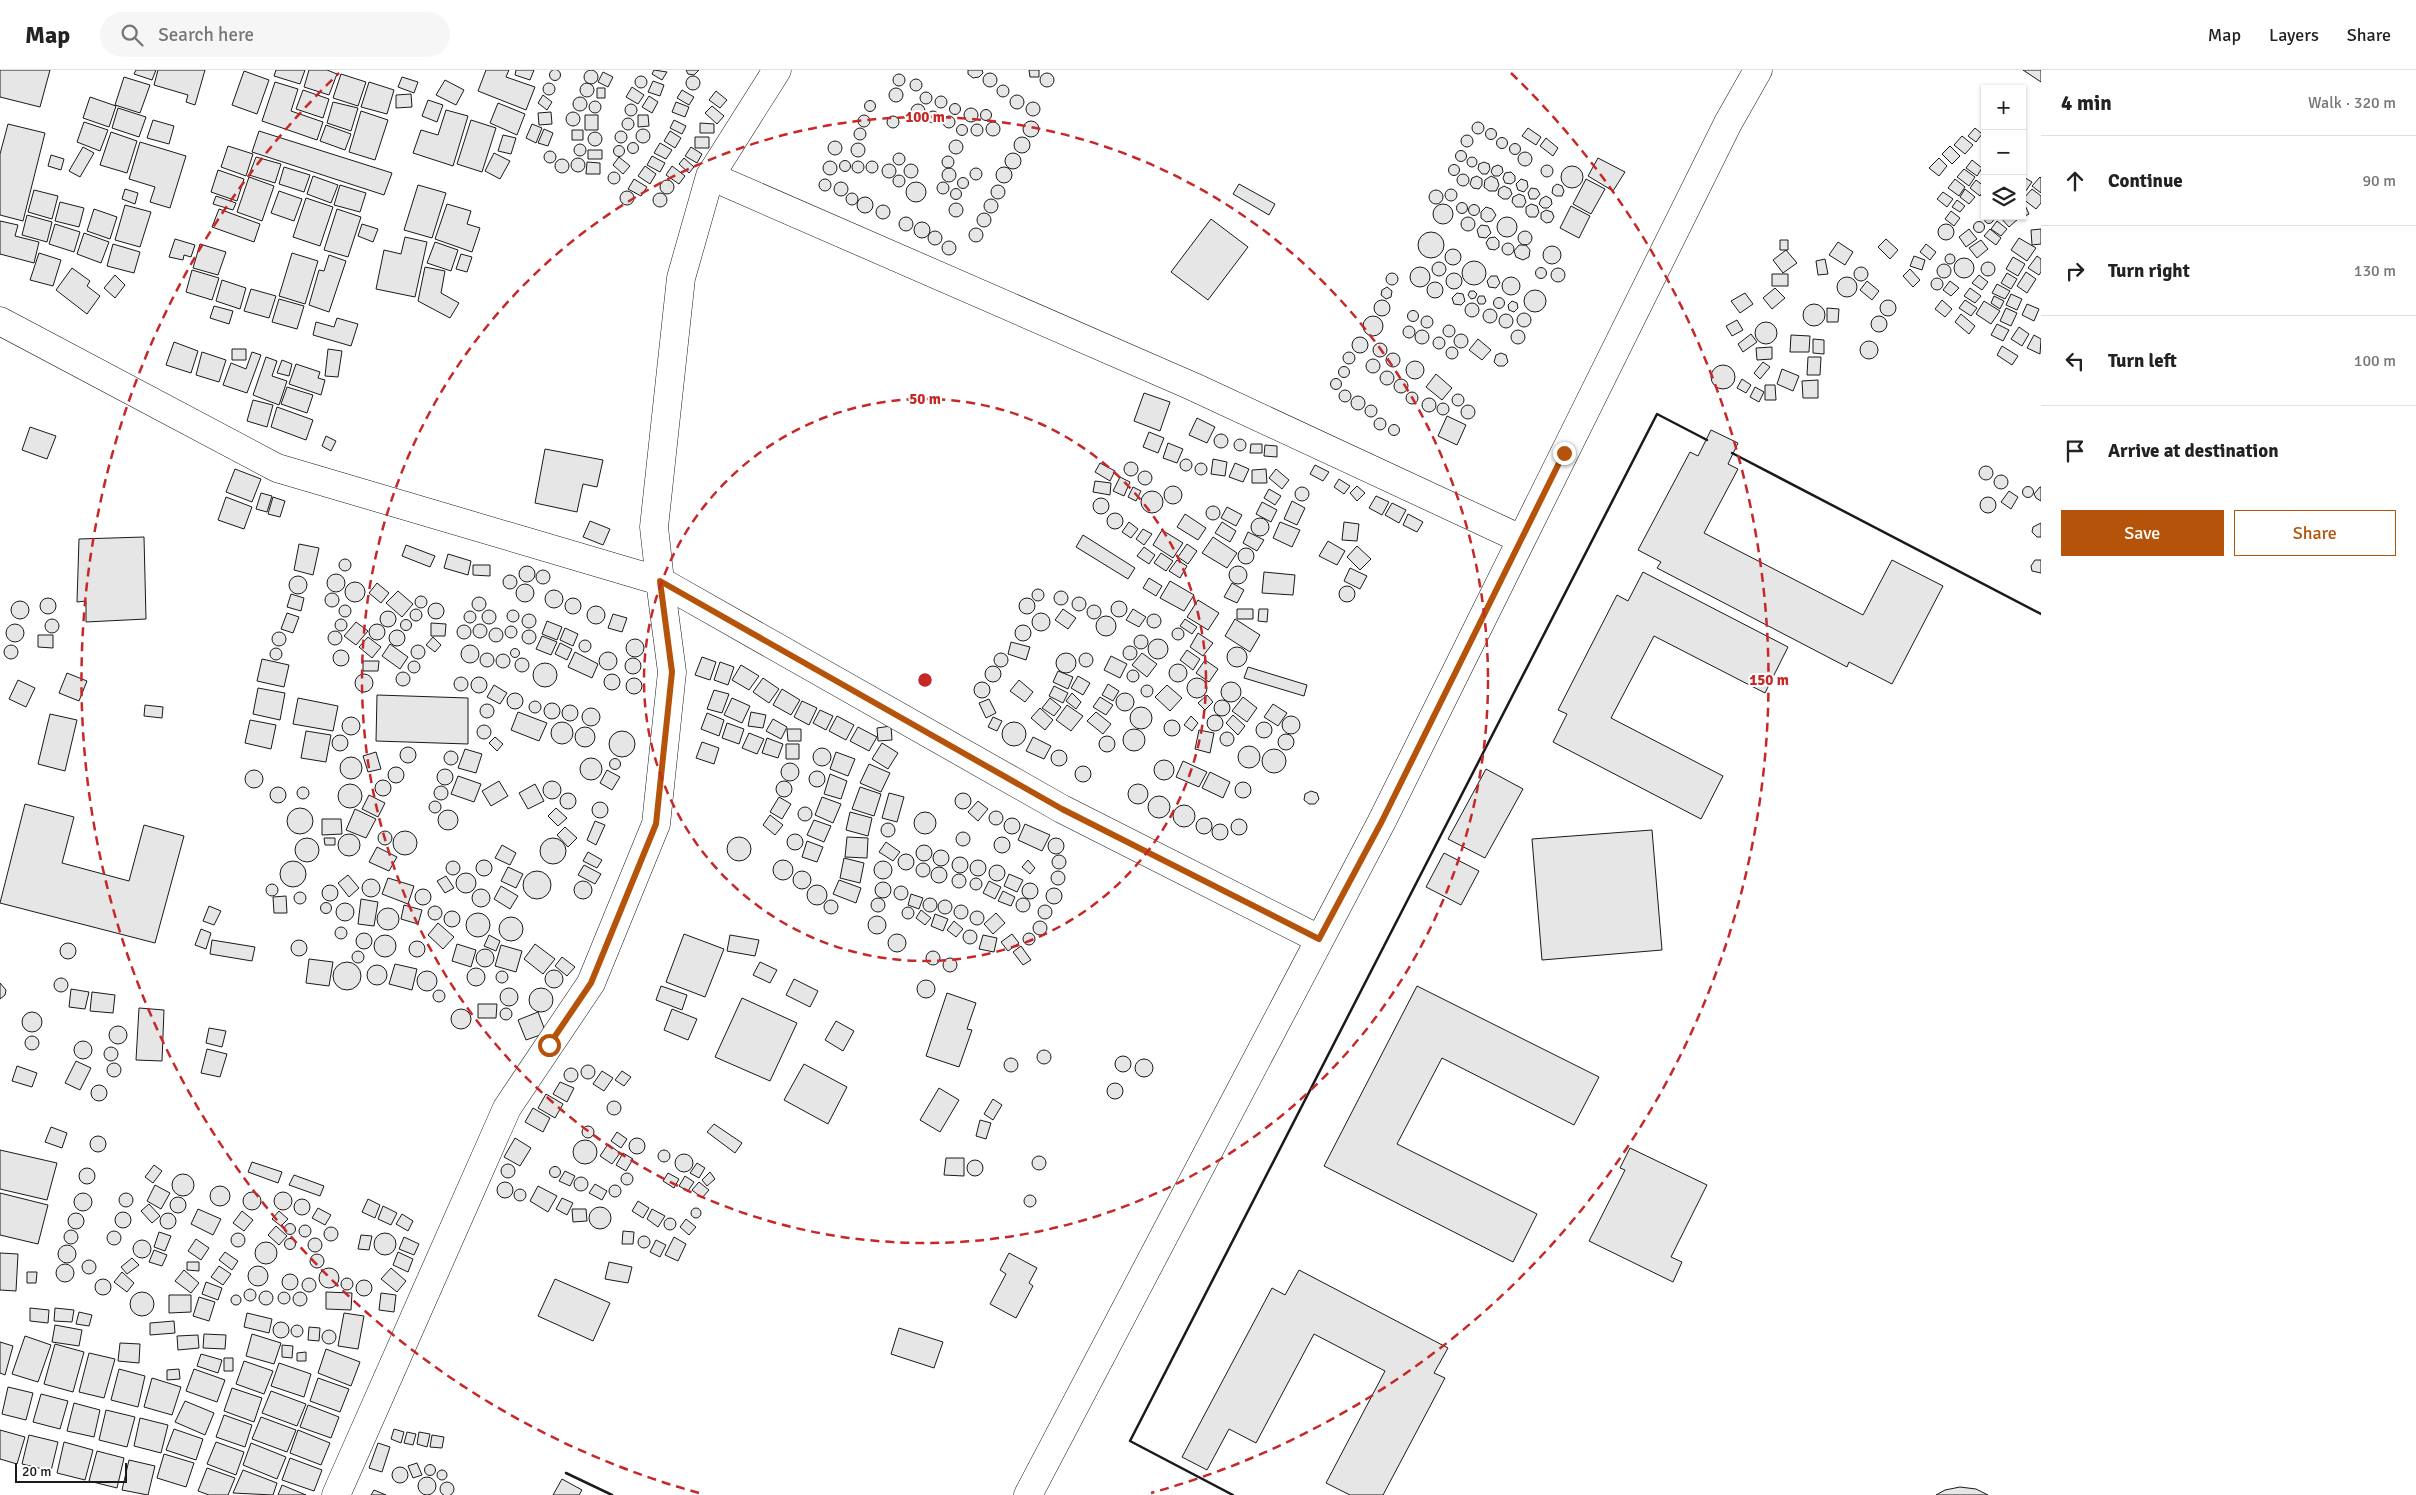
<!DOCTYPE html>
<html lang="en">
<head>
<meta charset="utf-8">
<style>
  :root { --surface:#fff; --page:#f6f6f6; --text:#222; --muted:#767676; --line:#e0e0e0; --accent:#b45309 }
  body { margin:0; font-family:Signika,sans-serif; background:var(--page); color:var(--text) }
  .controls { position:absolute; right:15px; top:15px; display:grid; overflow:hidden; border-radius:0px; box-shadow:0 1px 4px #0004 }
  .controls button { width:45px; height:45px; display:grid; place-items:center; padding:0; border:0; border-bottom:1px solid var(--line); background:var(--surface); color:var(--text); font:25px sans-serif }
  .scale { position:absolute; left:15px; bottom:12px; width:112px; box-sizing:border-box; padding-left:5px; border:2px solid #1a1a1a; border-top:0; font-size:14px; line-height:18px; white-space:nowrap; color:#1a1a1a; -webkit-text-stroke:4px #fff; paint-order:stroke }
  .stop { position:absolute; width:15px; height:15px; margin:-11px; border:4px solid #b45309; border-radius:50%; background:#fff }
  .stop.end { background:#b45309; border-color:#fff; box-shadow:0 1px 5px #0008 }
  .list { margin:0; padding:0; list-style:none }
  h2 { display:flex; justify-content:space-between; align-items:center; height:65px; margin:0; padding:0 20px; font-size:21px }
  h2 small { font-size:16px; font-weight:400; color:var(--muted) }
  .list li { display:grid; grid-template-columns:32px 1fr auto; gap:15px; align-items:center; box-sizing:border-box; height:90px; padding:0 20px; border-top:1px solid var(--line) }
  .list b { display:block; font-size:19px; white-space:nowrap }
  .list em { font-size:16px; font-style:normal; color:var(--muted) }
  .actions { display:flex; gap:10px; padding:15px 20px }
  .actions a { flex:1; padding:11px 0; border:1px solid var(--accent); border-radius:0px; text-align:center; font-size:18px; color:var(--accent) }
  .actions .main { background:var(--accent); color:#fff }
  .icon { flex:none; width:28px; height:28px; fill:none; stroke:currentColor; stroke-width:2; stroke-linecap:round; stroke-linejoin:round }
  .map { position:relative; flex:none; width:2041px; height:1425px; overflow:hidden }
  header { display:flex; align-items:center; gap:30px; box-sizing:border-box; height:70px; padding:0 25px; background:var(--surface); border-bottom:1px solid var(--line) }
  header strong { font-size:24px }
  nav { display:flex; gap:28px; margin-inline-start:auto; font-size:18px }
  .search { width:350px; height:45px; background:var(--page); display:flex; align-items:center; gap:12px; box-sizing:border-box; padding:0 18px; border-radius:28px; color:var(--muted); font-size:19px }
  main { display:flex }
  aside { flex:1; background:var(--surface) }
  .map>svg:first-child { display:block }
</style>
</head>
<body>
<header>
<strong>Map</strong>
<div class="search"><svg class="icon" aria-label="search" viewBox="0 0 24 24"><circle cx="10" cy="10" r="6"/><path d="M15 15l6 6"/></svg>Search here</div>
<nav><a>Map</a><a>Layers</a><a>Share</a></nav>
</header>
<main>
<div class="map">
<svg width="2041" height="1425" viewBox="0 0 2041 1425">
  <rect width="100%" height="100%" fill="#fff"/>
  <path fill="#e6e6e6" stroke="#1a1a1a" d="M549.5 5a5.5 5.5 0 1 1 11 0a5.5 5.5 0 1 1-11 0Z
    M 0,0 L 50,0 L 40,37 L 0,27 Z
    M 136,0 L 156,0 L 152,10 L 134,4 Z
    M 158,0 L 205,0 L 195,35 L 186,32 L 188,25 L 154,15 Z
    M 276,0 L 305,0 L 300,14 L 274,6 Z
    M 309,0 L 327,0 L 337,4 L 329,25 L 304,17 Z
    M 486,0 L 509,0 L 506,7 L 535,17 L 526,40 L 478,21 Z
    M 516,0 L 534,0 L 530,10 L 515,5 Z
    M 654,0 L 667,2 L 662,10 L 652,4 Z
    M 686,0 L 699,0 L 694,5 L 688,4 Z
    M 968,0 L 982,0 L 983,3 L 979,7 L 973,8 L 968,4 Z
    M 1029,0 L 1039,0 L 1039,7 L 1030,7 Z
    M 2023,0 L 2041,0 L 2041,12 Z
    M584 7a7 7 0 1 1 14 0a7 7 0 1 1-14 0Z
    M 244,1 L 269,10 L 257,44 L 232,35 Z
    M 603,2 L 613,7 L 608,17 L 598,12 Z
    M983 10a7 7 0 1 1 14 0a7 7 0 1 1-14 0Z
    M1040 10a7 7 0 1 1 14 0a7 7 0 1 1-14 0Z
    M 341,4 L 366,12 L 358,36 L 333,28 Z
    M893 10a6 6 0 1 1 12 0a6 6 0 1 1-12 0Z
    M686 13a7 7 0 1 1 14 0a7 7 0 1 1-14 0Z
    M635 12a6 6 0 1 1 12 0a6 6 0 1 1-12 0Z
    M 124,7 L 150,15 L 140,43 L 115,35 Z
    M 402,7 L 418,12 L 414,23 L 398,17 Z
    M910 15a6 6 0 1 1 12 0a6 6 0 1 1-12 0Z
    M 445,10 L 464,20 L 456,35 L 436,25 Z
    M 653,11 L 664,15 L 660,26 L 648,22 Z
    M 275,12 L 298,19 L 291,41 L 323,52 L 317,70 L 262,51 Z
    M 369,12 L 394,20 L 387,44 L 361,37 Z
    M543 19a6 6 0 1 1 12 0a6 6 0 1 1-12 0Z
    M580 20a7 7 0 1 1 14 0a7 7 0 1 1-14 0Z
    M997 21a6 6 0 1 1 12 0a6 6 0 1 1-12 0Z
    M 632,17 L 644,25 L 638,34 L 626,27 Z
    M889 25a7 7 0 1 1 14 0a7 7 0 1 1-14 0Z
    M 597,18 L 605,18 L 605,28 L 597,28 Z
    M 303,20 L 329,29 L 323,48 L 296,39 Z
    M 682,20 L 694,27 L 689,35 L 677,28 Z
    M 716,21 L 727,30 L 720,38 L 709,30 Z
    M920 28a6 6 0 1 1 12 0a6 6 0 1 1-12 0Z
    M 411,24 L 412,37 L 396,38 L 396,25 Z
    M 543,25 L 552,32 L 547,40 L 538,33 Z
    M1010 32a7 7 0 1 1 14 0a7 7 0 1 1-14 0Z
    M 649,26 L 658,32 L 652,43 L 642,37 Z
    M935 32a6 6 0 1 1 12 0a6 6 0 1 1-12 0Z
    M 90,27 L 116,36 L 109,57 L 83,48 Z
    M573 34a7 7 0 1 1 14 0a7 7 0 1 1-14 0Z
    M 428,30 L 443,35 L 437,52 L 422,46 Z
    M589 37a6 6 0 1 1 12 0a6 6 0 1 1-12 0Z
    M864.5 36a5.5 5.5 0 1 1 11 0a5.5 5.5 0 1 1-11 0Z
    M 333,32 L 358,38 L 351,61 L 327,53 Z
    M 676,32 L 689,37 L 685,47 L 672,42 Z
    M1026 39a7 7 0 1 1 14 0a7 7 0 1 1-14 0Z
    M 498,33 L 525,44 L 517,65 L 490,53 Z
    M949.5 39a5.5 5.5 0 1 1 11 0a5.5 5.5 0 1 1-11 0Z
    M625 40a6 6 0 1 1 12 0a6 6 0 1 1-12 0Z
    M911 41a7 7 0 1 1 14 0a7 7 0 1 1-14 0Z
    M 712,36 L 724,46 L 717,54 L 705,43 Z
    M 118,38 L 146,47 L 139,67 L 112,58 Z
    M964 45a7 7 0 1 1 14 0a7 7 0 1 1-14 0Z
    M980.5 45a5.5 5.5 0 1 1 11 0a5.5 5.5 0 1 1-11 0Z
    M 446,40 L 468,46 L 453,96 L 413,83 L 421,60 L 438,65 Z
    M927 47a6 6 0 1 1 12 0a6 6 0 1 1-12 0Z
    M 361,41 L 388,50 L 375,90 L 349,82 Z
    M 551,42 L 552,54 L 539,55 L 538,43 Z
    M566 49a7 7 0 1 1 14 0a7 7 0 1 1-14 0Z
    M858 51a6 6 0 1 1 12 0a6 6 0 1 1-12 0Z
    M 585,45 L 598,45 L 598,60 L 585,60 Z
    M 638,45 L 648,45 L 649,56 L 638,57 Z
    M887 52a6 6 0 1 1 12 0a6 6 0 1 1-12 0Z
    M943 52a6 6 0 1 1 12 0a6 6 0 1 1-12 0Z
    M622 54a6 6 0 1 1 12 0a6 6 0 1 1-12 0Z
    M 153,50 L 174,56 L 169,74 L 147,68 Z
    M 471,50 L 496,58 L 482,102 L 457,94 Z
    M 674,50 L 686,56 L 682,64 L 670,58 Z
    M1023 59a8 8 0 1 1 16 0a8 8 0 1 1-16 0Z
    M1472 58a6 6 0 1 1 12 0a6 6 0 1 1-12 0Z
    M 84,52 L 108,60 L 100,81 L 77,72 Z
    M986 59a7 7 0 1 1 14 0a7 7 0 1 1-14 0Z
    M 700,53 L 714,54 L 714,63 L 700,63 Z
    M971 60a6 6 0 1 1 12 0a6 6 0 1 1-12 0Z
    M 8,54 L 45,63 L 23,151 L 0,145 L 0,84 Z
    M 532,54 L 542,58 L 536,73 L 526,68 Z
    M956.5 60a5.5 5.5 0 1 1 11 0a5.5 5.5 0 1 1-11 0Z
    M 326,55 L 351,64 L 345,80 L 320,71 Z
    M 1528,58 L 1541,67 L 1536,75 L 1522,66 Z
    M 1975,58 L 1982,64 L 1976,72 L 1968,66 Z
    M854 64a6 6 0 1 1 12 0a6 6 0 1 1-12 0Z
    M1485.5 64a5.5 5.5 0 1 1 11 0a5.5 5.5 0 1 1-11 0Z
    M 544,59 L 553,63 L 548,76 L 538,73 Z
    M636 66a7 7 0 1 1 14 0a7 7 0 1 1-14 0Z
    M 572,60 L 583,60 L 583,70 L 572,70 Z
    M615 67a6 6 0 1 1 12 0a6 6 0 1 1-12 0Z
    M 259,61 L 392,103 L 384,125 L 252,82 Z
    M 670,61 L 681,68 L 675,78 L 664,71 Z
    M588 69a7 7 0 1 1 14 0a7 7 0 1 1-14 0Z
    M 111,62 L 137,71 L 127,103 L 100,95 Z
    M 503,65 L 516,68 L 511,84 L 498,81 Z
    M1461 71a6 6 0 1 1 12 0a6 6 0 1 1-12 0Z
    M 1962,66 L 1973,75 L 1965,84 L 1954,75 Z
    M 695,67 L 709,67 L 709,78 L 695,78 Z
    M1014 75a8 8 0 1 1 16 0a8 8 0 1 1-16 0Z
    M1496.5 73a5.5 5.5 0 1 1 11 0a5.5 5.5 0 1 1-11 0Z
    M 1546,68 L 1558,78 L 1553,86 L 1540,76 Z
    M949 77a7 7 0 1 1 14 0a7 7 0 1 1-14 0Z
    M828 78a7 7 0 1 1 14 0a7 7 0 1 1-14 0Z
    M 140,72 L 186,86 L 170,138 L 150,132 L 155,117 L 129,109 Z
    M627.5 78a5.5 5.5 0 1 1 11 0a5.5 5.5 0 1 1-11 0Z
    M 660,73 L 672,80 L 666,89 L 654,83 Z
    M851 80a7 7 0 1 1 14 0a7 7 0 1 1-14 0Z
    M1509.5 79a5.5 5.5 0 1 1 11 0a5.5 5.5 0 1 1-11 0Z
    M574 80a6 6 0 1 1 12 0a6 6 0 1 1-12 0Z
    M613.5 81a5.5 5.5 0 1 1 11 0a5.5 5.5 0 1 1-11 0Z
    M 228,76 L 253,84 L 246,106 L 221,97 Z
    M 1950,76 L 1960,86 L 1952,94 L 1942,84 Z
    M 83,77 L 94,83 L 80,107 L 69,101 Z
    M 691,77 L 702,84 L 697,93 L 685,86 Z
    M 588,80 L 602,80 L 602,89 L 588,89 Z
    M1455.5 86a5.5 5.5 0 1 1 11 0a5.5 5.5 0 1 1-11 0Z
    M544 87a6 6 0 1 1 12 0a6 6 0 1 1-12 0Z
    M1518 89a7 7 0 1 1 14 0a7 7 0 1 1-14 0Z
    M893 89a6 6 0 1 1 12 0a6 6 0 1 1-12 0Z
    M 494,83 L 510,91 L 500,109 L 485,101 Z
    M1005 91a8 8 0 1 1 16 0a8 8 0 1 1-16 0Z
    M 51,85 L 64,89 L 61,100 L 48,96 Z
    M942 92a6 6 0 1 1 12 0a6 6 0 1 1-12 0Z
    M 652,86 L 665,93 L 660,102 L 647,95 Z
    M1467 92a5 5 0 1 1 10 0a5 5 0 1 1-10 0Z
    M 256,87 L 281,94 L 275,113 L 249,105 Z
    M 619,87 L 630,96 L 623,104 L 613,95 Z
    M571 95a7 7 0 1 1 14 0a7 7 0 1 1-14 0Z
    M 684,88 L 694,97 L 689,103 L 679,94 Z
    M 1598,88 L 1625,102 L 1613,121 L 1588,106 Z
    M 1939,88 L 1947,96 L 1939,106 L 1929,98 Z
    M555 96a7 7 0 1 1 14 0a7 7 0 1 1-14 0Z
    M 1972,90 L 1982,98 L 1977,106 L 1966,98 Z
    M839.5 96a5.5 5.5 0 1 1 11 0a5.5 5.5 0 1 1-11 0Z
    M823 98a7 7 0 1 1 14 0a7 7 0 1 1-14 0Z
    M852 97a6 6 0 1 1 12 0a6 6 0 1 1-12 0Z
    M866 97a6 6 0 1 1 12 0a6 6 0 1 1-12 0Z
    M 587,92 L 600,93 L 600,104 L 586,104 Z
    M 1484,92 L 1489,94 L 1490,99 L 1487,104 L 1482,104 L 1478,99 L 1479,94 Z
    M904 101a7 7 0 1 1 14 0a7 7 0 1 1-14 0Z
    M882 101a7 7 0 1 1 14 0a7 7 0 1 1-14 0Z
    M1448.5 100a5.5 5.5 0 1 1 11 0a5.5 5.5 0 1 1-11 0Z
    M1541 101a6 6 0 1 1 12 0a6 6 0 1 1-12 0Z
    M 1498,95 L 1502,97 L 1503,102 L 1499,106 L 1494,106 L 1491,102 L 1493,97 Z
    M 645,96 L 656,104 L 650,114 L 638,106 Z
    M 672,96 L 685,106 L 679,114 L 666,105 Z
    M1561 107a11 11 0 1 1 22 0a11 11 0 1 1-22 0Z
    M 284,97 L 310,105 L 304,122 L 279,114 Z
    M996 105a8 8 0 1 1 16 0a8 8 0 1 1-16 0Z
    M970 104a6 6 0 1 1 12 0a6 6 0 1 1-12 0Z
    M942 105a7 7 0 1 1 14 0a7 7 0 1 1-14 0Z
    M 1964,99 L 1975,107 L 1969,116 L 1957,107 Z
    M 218,100 L 244,109 L 237,131 L 211,122 Z
    M608 108a6 6 0 1 1 12 0a6 6 0 1 1-12 0Z
    M 1511,102 L 1515,106 L 1515,111 L 1511,114 L 1505,113 L 1503,108 L 1505,103 Z
    M1457 110a6 6 0 1 1 12 0a6 6 0 1 1-12 0Z
    M893 111a6 6 0 1 1 12 0a6 6 0 1 1-12 0Z
    M 313,106 L 338,115 L 331,133 L 307,124 Z
    M 1477,106 L 1482,109 L 1482,115 L 1479,119 L 1473,118 L 1470,114 L 1472,108 Z
    M 1491,106 L 1497,109 L 1499,115 L 1496,121 L 1489,121 L 1484,117 L 1485,110 Z
    M 2022,106 L 2032,112 L 2023,125 L 2022,124 Z
    M 249,107 L 274,116 L 262,151 L 237,142 Z
    M 2040,107 L 2041,108 L 2041,123 L 2032,116 Z
    M957.5 113a5.5 5.5 0 1 1 11 0a5.5 5.5 0 1 1-11 0Z
    M 634,109 L 647,117 L 641,126 L 628,119 Z
    M 1521,109 L 1527,111 L 1528,117 L 1524,122 L 1518,120 L 1516,114 Z
    M 1586,109 L 1605,119 L 1591,144 L 1573,134 Z
    M 1955,109 L 1965,117 L 1959,126 L 1948,118 Z
    M819 115a6 6 0 1 1 12 0a6 6 0 1 1-12 0Z
    M 1976,110 L 1985,117 L 1980,126 L 1970,118 Z
    M660 117a7 7 0 1 1 14 0a7 7 0 1 1-14 0Z
    M906 122a10 10 0 1 1 20 0a10 10 0 1 1-20 0Z
    M937 118a6 6 0 1 1 12 0a6 6 0 1 1-12 0Z
    M834 119a7 7 0 1 1 14 0a7 7 0 1 1-14 0Z
    M 1239,114 L 1275,134 L 1269,145 L 1233,124 Z
    M 1557,114 L 1562,116 L 1564,121 L 1562,126 L 1556,126 L 1552,123 L 1553,117 Z
    M 340,115 L 366,123 L 360,142 L 334,135 Z
    M 418,115 L 446,123 L 432,168 L 404,160 Z
    M991 122a7 7 0 1 1 14 0a7 7 0 1 1-14 0Z
    M 1504,116 L 1510,119 L 1512,124 L 1508,129 L 1503,129 L 1498,125 L 1499,119 Z
    M 1531,118 L 1537,119 L 1540,124 L 1536,129 L 1530,129 L 1528,123 Z
    M950.5 124a5.5 5.5 0 1 1 11 0a5.5 5.5 0 1 1-11 0Z
    M1445 125a6 6 0 1 1 12 0a6 6 0 1 1-12 0Z
    M 125,119 L 138,123 L 135,134 L 122,129 Z
    M 1965,119 L 1975,127 L 1969,134 L 1960,127 Z
    M 2032,119 L 2041,126 L 2041,133 L 2036,139 L 2023,129 Z
    M 34,120 L 58,126 L 52,149 L 28,142 Z
    M1429 127a7 7 0 1 1 14 0a7 7 0 1 1-14 0Z
    M 279,121 L 302,129 L 294,151 L 271,143 Z
    M620 128a7 7 0 1 1 14 0a7 7 0 1 1-14 0Z
    M 1943,122 L 1953,129 L 1947,137 L 1937,129 Z
    M846 129a6 6 0 1 1 12 0a6 6 0 1 1-12 0Z
    M653 130a7 7 0 1 1 14 0a7 7 0 1 1-14 0Z
    M 1519,124 L 1524,126 L 1526,132 L 1523,137 L 1516,137 L 1512,132 L 1513,127 Z
    M 216,126 L 236,133 L 233,140 L 213,134 Z
    M 1546,126 L 1551,129 L 1552,134 L 1548,138 L 1543,138 L 1539,134 L 1541,129 Z
    M857 135a8 8 0 1 1 16 0a8 8 0 1 1-16 0Z
    M 306,128 L 333,137 L 320,176 L 293,167 Z
    M984 136a7 7 0 1 1 14 0a7 7 0 1 1-14 0Z
    M 1957,130 L 1965,136 L 1960,142 L 1952,137 Z
    M 60,132 L 84,138 L 79,157 L 55,151 Z
    M1456.5 138a5.5 5.5 0 1 1 11 0a5.5 5.5 0 1 1-11 0Z
    M949 140a7 7 0 1 1 14 0a7 7 0 1 1-14 0Z
    M 2024,133 L 2029,144 L 2021,148 L 2022,134 Z
    M 447,134 L 471,141 L 467,154 L 480,158 L 472,182 L 435,169 Z
    M 1531,134 L 1537,136 L 1539,142 L 1536,147 L 1529,147 L 1526,143 L 1526,137 Z
    M1433 144a10 10 0 1 1 20 0a10 10 0 1 1-20 0Z
    M1468.5 140a5.5 5.5 0 1 1 11 0a5.5 5.5 0 1 1-11 0Z
    M876 142a7 7 0 1 1 14 0a7 7 0 1 1-14 0Z
    M 125,135 L 151,142 L 140,177 L 115,170 Z
    M 1571,136 L 1590,146 L 1579,168 L 1560,158 Z
    M 1486,137 L 1492,139 L 1496,145 L 1492,151 L 1486,152 L 1481,148 L 1481,142 Z
    M 94,139 L 117,147 L 110,169 L 87,161 Z
    M 219,139 L 260,154 L 254,172 L 212,157 Z
    M 337,139 L 361,147 L 348,187 L 324,180 Z
    M 1546,140 L 1552,142 L 1554,147 L 1551,152 L 1546,153 L 1541,149 L 1541,143 Z
    M 1951,141 L 1960,148 L 1954,156 L 1945,149 Z
    M977 150a7 7 0 1 1 14 0a7 7 0 1 1-14 0Z
    M1984.5 149a4.5 4.5 0 1 1 9 0a4.5 4.5 0 1 1-9 0Z
    M 27,145 L 52,152 L 47,172 L 22,165 Z
    M 2016,146 L 2018,149 L 2009,157 L 2000,147 Z
    M1461 154a7 7 0 1 1 14 0a7 7 0 1 1-14 0Z
    M1497 157a10 10 0 1 1 20 0a10 10 0 1 1-20 0Z
    M899 154a7 7 0 1 1 14 0a7 7 0 1 1-14 0Z
    M 1211,149 L 1248,177 L 1208,230 L 1171,202 Z
    M 0,151 L 18,155 L 15,166 L 39,172 L 34,193 L 0,184 Z
    M 1997,151 L 2007,159 L 2001,166 L 1991,159 Z
    M1973.5 157a5.5 5.5 0 1 1 11 0a5.5 5.5 0 1 1-11 0Z
    M914 160a8 8 0 1 1 16 0a8 8 0 1 1-16 0Z
    M 55,154 L 80,162 L 74,182 L 49,174 Z
    M 362,154 L 378,159 L 373,172 L 358,166 Z
    M1938 162a8 8 0 1 1 16 0a8 8 0 1 1-16 0Z
    M 1481,155 L 1488,156 L 1491,163 L 1486,168 L 1479,167 L 1477,160 Z
    M969 165a7 7 0 1 1 14 0a7 7 0 1 1-14 0Z
    M 1969,159 L 1977,169 L 1966,177 L 1959,167 Z
    M 1990,159 L 2001,168 L 1996,175 L 1984,166 Z
    M 2041,159 L 2041,174 L 2032,175 L 2031,160 Z
    M1518 168a7 7 0 1 1 14 0a7 7 0 1 1-14 0Z
    M928 168a7 7 0 1 1 14 0a7 7 0 1 1-14 0Z
    M1418 175a13 13 0 1 1 26 0a13 13 0 1 1-26 0Z
    M 84,163 L 109,172 L 101,193 L 77,184 Z
    M 405,167 L 427,172 L 415,227 L 376,219 L 384,180 L 401,184 Z
    M 1495,167 L 1499,171 L 1499,177 L 1495,180 L 1489,179 L 1486,173 L 1489,168 Z
    M 2019,168 L 2036,178 L 2027,191 L 2011,180 Z
    M 175,169 L 195,175 L 191,187 L 184,185 L 183,190 L 169,187 Z
    M 1886,169 L 1898,180 L 1890,189 L 1878,177 Z
    M 1780,170 L 1788,170 L 1788,180 L 1780,180 Z
    M 1981,170 L 1988,179 L 1977,188 L 1969,178 Z
    M942 178a7 7 0 1 1 14 0a7 7 0 1 1-14 0Z
    M 435,172 L 458,180 L 451,201 L 427,193 Z
    M 1838,172 L 1853,182 L 1845,195 L 1829,185 Z
    M1502 179a6 6 0 1 1 12 0a6 6 0 1 1-12 0Z
    M 113,174 L 140,182 L 134,203 L 107,196 Z
    M 200,174 L 226,182 L 218,205 L 193,198 Z
    M 1926,174 L 1936,182 L 1930,190 L 1920,182 Z
    M 1519,175 L 1526,175 L 1530,180 L 1529,187 L 1523,190 L 1516,187 L 1514,181 Z
    M1543 185a9 9 0 1 1 18 0a9 9 0 1 1-18 0Z
    M1445 187a8 8 0 1 1 16 0a8 8 0 1 1-16 0Z
    M 1786,180 L 1797,193 L 1783,203 L 1773,190 Z
    M 39,183 L 61,190 L 53,216 L 30,210 Z
    M 292,183 L 318,191 L 305,234 L 279,226 Z
    M 461,184 L 472,187 L 467,202 L 456,199 Z
    M1945 189a5 5 0 1 1 10 0a5 5 0 1 1-10 0Z
    M 329,185 L 346,191 L 329,242 L 309,235 L 319,200 L 324,201 Z
    M 1914,186 L 1925,190 L 1922,200 L 1910,196 Z
    M 2037,186 L 2041,189 L 2041,202 L 2039,205 L 2028,198 Z
    M 2013,187 L 2025,194 L 2018,206 L 2006,199 Z
    M1954 198a10 10 0 1 1 20 0a10 10 0 1 1-20 0Z
    M 1825,189 L 1828,204 L 1818,205 L 1816,191 Z
    M1462 203a12 12 0 1 1 24 0a12 12 0 1 1-24 0Z
    M1981 199a7 7 0 1 1 14 0a7 7 0 1 1-14 0Z
    M1432 199a7 7 0 1 1 14 0a7 7 0 1 1-14 0Z
    M1937 201a7 7 0 1 1 14 0a7 7 0 1 1-14 0Z
    M 425,197 L 445,201 L 441,223 L 459,233 L 450,248 L 418,231 Z
    M1410 207a10 10 0 1 1 20 0a10 10 0 1 1-20 0Z
    M1854 204a7 7 0 1 1 14 0a7 7 0 1 1-14 0Z
    M1551 205a7 7 0 1 1 14 0a7 7 0 1 1-14 0Z
    M1535.5 203a5.5 5.5 0 1 1 11 0a5.5 5.5 0 1 1-11 0Z
    M 72,198 L 90,211 L 87,216 L 100,226 L 87,244 L 56,220 Z
    M 1910,199 L 1920,210 L 1913,217 L 1903,206 Z
    M 192,200 L 219,208 L 212,230 L 186,222 Z
    M 2026,202 L 2036,209 L 2027,223 L 2017,216 Z
    M1386 209a6 6 0 1 1 12 0a6 6 0 1 1-12 0Z
    M 2007,203 L 2017,209 L 2011,219 L 2001,213 Z
    M1446 211a8 8 0 1 1 16 0a8 8 0 1 1-16 0Z
    M 1772,204 L 1788,204 L 1788,216 L 1772,216 Z
    M 115,205 L 125,215 L 115,228 L 104,218 Z
    M 1979,205 L 1988,212 L 1982,220 L 1972,213 Z
    M 1491,206 L 1497,206 L 1500,213 L 1496,218 L 1489,217 L 1487,211 Z
    M1502 216a9 9 0 1 1 18 0a9 9 0 1 1-18 0Z
    M1837 217a10 10 0 1 1 20 0a10 10 0 1 1-20 0Z
    M1931 214a6 6 0 1 1 12 0a6 6 0 1 1-12 0Z
    M 222,210 L 246,218 L 240,239 L 216,231 Z
    M 1867,211 L 1879,221 L 1872,230 L 1860,220 Z
    M 1950,211 L 1959,218 L 1951,226 L 1943,220 Z
    M1427 220a8 8 0 1 1 16 0a8 8 0 1 1-16 0Z
    M 1997,214 L 2010,221 L 2005,229 L 1992,223 Z
    M 1387,217 L 1392,221 L 1391,227 L 1386,229 L 1381,225 L 1382,220 Z
    M 1775,218 L 1785,228 L 1772,239 L 1763,228 Z
    M 1970,218 L 1981,226 L 1975,233 L 1964,226 Z
    M 251,219 L 276,226 L 269,248 L 244,241 Z
    M1524 231a11 11 0 1 1 22 0a11 11 0 1 1-22 0Z
    M 1470,221 L 1474,221 L 1477,224 L 1475,228 L 1471,229 L 1468,225 Z
    M 1457,223 L 1463,224 L 1465,231 L 1461,235 L 1454,234 L 1452,228 Z
    M 1745,223 L 1753,234 L 1740,243 L 1731,231 Z
    M 2011,224 L 2022,229 L 2017,240 L 2006,235 Z
    M 1479,226 L 1484,226 L 1486,231 L 1484,234 L 1479,234 L 1477,230 Z
    M 1994,226 L 2004,231 L 2000,239 L 1991,233 Z
    M1493.5 233a5.5 5.5 0 1 1 11 0a5.5 5.5 0 1 1-11 0Z
    M 279,229 L 304,236 L 297,259 L 272,252 Z
    M1880 238a8 8 0 1 1 16 0a8 8 0 1 1-16 0Z
    M 1942,230 L 1952,239 L 1945,247 L 1935,239 Z
    M 1965,230 L 1977,238 L 1971,246 L 1959,238 Z
    M1374 238a8 8 0 1 1 16 0a8 8 0 1 1-16 0Z
    M 1512,231 L 1517,233 L 1518,238 L 1514,242 L 1509,240 L 1508,235 Z
    M 1984,231 L 2000,241 L 1991,254 L 1976,244 Z
    M1465 240a7 7 0 1 1 14 0a7 7 0 1 1-14 0Z
    M 2027,234 L 2039,239 L 2034,251 L 2022,245 Z
    M1803 245a11 11 0 1 1 22 0a11 11 0 1 1-22 0Z
    M 214,236 L 233,241 L 229,254 L 210,248 Z
    M 1827,238 L 1839,239 L 1838,252 L 1827,252 Z
    M 2006,238 L 2017,243 L 2011,256 L 2000,251 Z
    M1483 246a7 7 0 1 1 14 0a7 7 0 1 1-14 0Z
    M1407.5 246a5.5 5.5 0 1 1 11 0a5.5 5.5 0 1 1-11 0Z
    M1517 250a7 7 0 1 1 14 0a7 7 0 1 1-14 0Z
    M1499 251a7 7 0 1 1 14 0a7 7 0 1 1-14 0Z
    M 1961,244 L 1975,256 L 1969,264 L 1955,252 Z
    M1421 252a6 6 0 1 1 12 0a6 6 0 1 1-12 0Z
    M1871 254a8 8 0 1 1 16 0a8 8 0 1 1-16 0Z
    M1363 256a10 10 0 1 1 20 0a10 10 0 1 1-20 0Z
    M 337,248 L 358,254 L 351,276 L 313,265 L 316,252 L 334,257 Z
    M 1737,250 L 1743,260 L 1732,266 L 1726,256 Z
    M1755 263a11 11 0 1 1 22 0a11 11 0 1 1-22 0Z
    M 1997,254 L 2009,260 L 2003,271 L 1991,265 Z
    M1443 261a6 6 0 1 1 12 0a6 6 0 1 1-12 0Z
    M1403 262a6 6 0 1 1 12 0a6 6 0 1 1-12 0Z
    M 2019,257 L 2029,264 L 2022,276 L 2011,269 Z
    M1511 267a7 7 0 1 1 14 0a7 7 0 1 1-14 0Z
    M1415 267a7 7 0 1 1 14 0a7 7 0 1 1-14 0Z
    M 1751,264 L 1757,272 L 1743,282 L 1738,274 Z
    M1454 271a7 7 0 1 1 14 0a7 7 0 1 1-14 0Z
    M 1791,265 L 1810,266 L 1809,282 L 1790,282 Z
    M 2034,265 L 2041,269 L 2040,284 L 2027,278 Z
    M1433 273a6 6 0 1 1 12 0a6 6 0 1 1-12 0Z
    M1352 275a8 8 0 1 1 16 0a8 8 0 1 1-16 0Z
    M 1478,269 L 1491,280 L 1482,290 L 1469,280 Z
    M 1813,269 L 1824,270 L 1824,284 L 1813,283 Z
    M1860 280a9 9 0 1 1 18 0a9 9 0 1 1-18 0Z
    M 174,272 L 198,281 L 191,303 L 166,295 Z
    M1373 280a7 7 0 1 1 14 0a7 7 0 1 1-14 0Z
    M 2002,276 L 2018,286 L 2012,295 L 1997,285 Z
    M 1772,277 L 1772,289 L 1757,290 L 1756,278 Z
    M1446 283a6 6 0 1 1 12 0a6 6 0 1 1-12 0Z
    M 232,279 L 246,279 L 246,290 L 232,290 Z
    M 328,279 L 342,281 L 338,307 L 325,306 Z
    M 202,282 L 226,290 L 219,312 L 196,305 Z
    M 252,282 L 261,285 L 247,323 L 223,315 L 231,293 L 246,299 Z
    M1343 288a6 6 0 1 1 12 0a6 6 0 1 1-12 0Z
    M 1501,283 L 1506,285 L 1508,292 L 1504,296 L 1498,296 L 1494,292 L 1496,285 Z
    M1386 290a7 7 0 1 1 14 0a7 7 0 1 1-14 0Z
    M 266,287 L 277,291 L 272,306 L 287,311 L 279,335 L 253,325 Z
    M 1808,287 L 1821,287 L 1820,305 L 1807,305 Z
    M1366 296a7 7 0 1 1 14 0a7 7 0 1 1-14 0Z
    M 282,290 L 292,294 L 289,306 L 277,303 Z
    M1406 300a9 9 0 1 1 18 0a9 9 0 1 1-18 0Z
    M 1763,292 L 1770,297 L 1760,309 L 1754,303 Z
    M 296,294 L 320,302 L 318,308 L 325,310 L 321,325 L 289,314 Z
    M1711 307a12 12 0 1 1 24 0a12 12 0 1 1-24 0Z
    M1338.5 302a5.5 5.5 0 1 1 11 0a5.5 5.5 0 1 1-11 0Z
    M 1782,299 L 1799,306 L 1793,321 L 1777,314 Z
    M1380 308a7 7 0 1 1 14 0a7 7 0 1 1-14 0Z
    M 1436,304 L 1452,318 L 1442,330 L 1426,317 Z
    M1330.5 314a5.5 5.5 0 1 1 11 0a5.5 5.5 0 1 1-11 0Z
    M 1742,309 L 1751,315 L 1746,323 L 1737,318 Z
    M1394 316a7 7 0 1 1 14 0a7 7 0 1 1-14 0Z
    M 1818,310 L 1818,328 L 1803,328 L 1802,311 Z
    M 1765,315 L 1775,315 L 1776,330 L 1765,330 Z
    M 287,317 L 313,325 L 307,343 L 281,334 Z
    M 1755,317 L 1764,322 L 1759,332 L 1750,327 Z
    M1339 326a6 6 0 1 1 12 0a6 6 0 1 1-12 0Z
    M1406 328a6 6 0 1 1 12 0a6 6 0 1 1-12 0Z
    M 1144,323 L 1170,332 L 1160,361 L 1134,351 Z
    M1452 330a6 6 0 1 1 12 0a6 6 0 1 1-12 0Z
    M1351 333a7 7 0 1 1 14 0a7 7 0 1 1-14 0Z
    M1422 335a7 7 0 1 1 14 0a7 7 0 1 1-14 0Z
    M 253,330 L 273,335 L 267,357 L 247,351 Z
    M1437 339a6 6 0 1 1 12 0a6 6 0 1 1-12 0Z
    M1365 341a6 6 0 1 1 12 0a6 6 0 1 1-12 0Z
    M1461 342a7 7 0 1 1 14 0a7 7 0 1 1-14 0Z
    M 277,337 L 313,350 L 306,370 L 271,357 Z
    M 1447,346 L 1466,355 L 1457,375 L 1438,366 Z
    M1374 354a6 6 0 1 1 12 0a6 6 0 1 1-12 0Z
    M 1197,348 L 1215,357 L 1207,373 L 1189,365 Z
    M1388.5 360a5.5 5.5 0 1 1 11 0a5.5 5.5 0 1 1-11 0Z
    M 30,357 L 56,366 L 47,389 L 22,380 Z
    M 1711,360 L 1738,373 L 1728,394 L 1738,399 L 1704,463 L 1863,545 L 1892,490 L 1943,516 L 1892,614 L 1849,592 L 1847,597 L 1657,498 L 1661,492 L 1638,480 L 1690,382 L 1698,386 Z
    M 1149,362 L 1164,368 L 1158,383 L 1143,377 Z
    M1214 371a7 7 0 1 1 14 0a7 7 0 1 1-14 0Z
    M 326,366 L 336,371 L 331,381 L 322,376 Z
    M1234 375a6 6 0 1 1 12 0a6 6 0 1 1-12 0Z
    M 1168,373 L 1183,379 L 1177,393 L 1163,388 Z
    M 1251,374 L 1262,374 L 1262,383 L 1250,383 Z
    M 1265,375 L 1277,376 L 1277,387 L 1264,386 Z
    M 545,379 L 603,390 L 597,417 L 583,414 L 577,442 L 535,433 Z
    M1180 395a6 6 0 1 1 12 0a6 6 0 1 1-12 0Z
    M 1213,389 L 1227,392 L 1225,406 L 1211,404 Z
    M1124 399a7 7 0 1 1 14 0a7 7 0 1 1-14 0Z
    M1195 399a6 6 0 1 1 12 0a6 6 0 1 1-12 0Z
    M 1100,393 L 1115,401 L 1110,411 L 1095,402 Z
    M 1235,393 L 1249,399 L 1243,412 L 1229,407 Z
    M 1315,395 L 1329,402 L 1323,411 L 1310,404 Z
    M1979 403a7 7 0 1 1 14 0a7 7 0 1 1-14 0Z
    M 235,399 L 261,409 L 252,432 L 226,422 Z
    M 1266,399 L 1267,413 L 1252,413 L 1252,400 Z
    M 1276,399 L 1289,410 L 1282,419 L 1269,408 Z
    M1138 408a7 7 0 1 1 14 0a7 7 0 1 1-14 0Z
    M1994 412a7 7 0 1 1 14 0a7 7 0 1 1-14 0Z
    M 1120,407 L 1130,412 L 1124,426 L 1113,421 Z
    M 1339,409 L 1350,416 L 1344,424 L 1334,417 Z
    M 1095,411 L 1111,413 L 1110,425 L 1093,422 Z
    M 1357,416 L 1365,423 L 1357,431 L 1350,423 Z
    M1164 425a9 9 0 1 1 18 0a9 9 0 1 1-18 0Z
    M2022.5 422a5.5 5.5 0 1 1 11 0a5.5 5.5 0 1 1-11 0Z
    M 1133,417 L 1141,421 L 1136,431 L 1128,427 Z
    M 2040,417 L 2041,417 L 2041,431 L 2036,428 L 2034,424 Z
    M1295 424a7 7 0 1 1 14 0a7 7 0 1 1-14 0Z
    M 1269,419 L 1281,426 L 1275,435 L 1264,428 Z
    M 2009,421 L 2018,427 L 2011,439 L 2001,432 Z
    M1141 432a11 11 0 1 1 22 0a11 11 0 1 1-22 0Z
    M 261,423 L 272,426 L 267,442 L 256,439 Z
    M 1376,426 L 1389,432 L 1382,445 L 1369,438 Z
    M 226,427 L 252,437 L 244,459 L 218,450 Z
    M 273,427 L 285,431 L 280,447 L 268,444 Z
    M1980 435a8 8 0 1 1 16 0a8 8 0 1 1-16 0Z
    M1093 436a8 8 0 1 1 16 0a8 8 0 1 1-16 0Z
    M 1292,431 L 1305,438 L 1297,455 L 1284,449 Z
    M 1262,432 L 1277,440 L 1271,452 L 1256,444 Z
    M 1392,433 L 1406,440 L 1399,453 L 1385,445 Z
    M1206 443a7 7 0 1 1 14 0a7 7 0 1 1-14 0Z
    M 1227,437 L 1242,445 L 1236,456 L 1221,448 Z
    M1107 451a8 8 0 1 1 16 0a8 8 0 1 1-16 0Z
    M 1185,444 L 1206,458 L 1198,470 L 1177,457 Z
    M 1408,444 L 1423,452 L 1417,462 L 1403,455 Z
    M1251 457a9 9 0 1 1 18 0a9 9 0 1 1-18 0Z
    M 590,451 L 610,459 L 603,475 L 583,467 Z
    M 1129,452 L 1138,459 L 1131,468 L 1122,462 Z
    M 1222,452 L 1236,461 L 1230,472 L 1215,463 Z
    M 1280,452 L 1300,460 L 1292,477 L 1273,468 Z
    M 1344,452 L 1359,454 L 1357,471 L 1342,470 Z
    M 2041,453 L 2041,467 L 2037,467 L 2032,462 L 2033,457 Z
    M 1143,459 L 1152,464 L 1144,475 L 1136,469 Z
    M 1162,460 L 1183,473 L 1173,488 L 1153,475 Z
    M 1248,462 L 1264,470 L 1257,481 L 1243,473 Z
    M 1083,465 L 1135,498 L 1128,509 L 1076,477 Z
    M 144,467 L 146,549 L 86,552 L 86,531 L 77,532 L 79,469 Z
    M 1213,467 L 1237,483 L 1227,498 L 1202,483 Z
    M 1328,471 L 1345,481 L 1337,495 L 1319,486 Z
    M 299,474 L 319,478 L 313,505 L 294,500 Z
    M 1187,474 L 1197,481 L 1188,494 L 1178,487 Z
    M 406,475 L 435,486 L 430,497 L 402,486 Z
    M 1357,476 L 1371,489 L 1360,500 L 1347,487 Z
    M 1144,477 L 1155,485 L 1149,494 L 1137,486 Z
    M1238 486a8 8 0 1 1 16 0a8 8 0 1 1-16 0Z
    M 1161,483 L 1173,491 L 1166,501 L 1154,493 Z
    M 448,484 L 471,491 L 468,505 L 444,498 Z
    M339 495a6 6 0 1 1 12 0a6 6 0 1 1-12 0Z
    M 1177,490 L 1187,496 L 1180,508 L 1169,501 Z
    M 2035,490 L 2041,490 L 2041,503 L 2032,501 L 2031,496 Z
    M 473,495 L 490,495 L 490,506 L 473,505 Z
    M1229 505a9 9 0 1 1 18 0a9 9 0 1 1-18 0Z
    M519 504a8 8 0 1 1 16 0a8 8 0 1 1-16 0Z
    M 1350,498 L 1367,506 L 1360,519 L 1344,511 Z
    M536 507a7 7 0 1 1 14 0a7 7 0 1 1-14 0Z
    M 1264,502 L 1295,505 L 1293,525 L 1262,523 Z
    M 1643,502 L 1788,577 L 1765,623 L 1654,566 L 1611,648 L 1723,706 L 1701,749 L 1553,672 L 1567,644 L 1558,640 L 1617,525 L 1628,531 Z
    M327 513a9 9 0 1 1 18 0a9 9 0 1 1-18 0Z
    M503 512a7 7 0 1 1 14 0a7 7 0 1 1-14 0Z
    M289 515a9 9 0 1 1 18 0a9 9 0 1 1-18 0Z
    M 1149,508 L 1162,516 L 1156,526 L 1143,518 Z
    M 1170,511 L 1194,525 L 1184,541 L 1160,528 Z
    M345 522a10 10 0 1 1 20 0a10 10 0 1 1-20 0Z
    M 377,513 L 389,523 L 381,533 L 369,523 Z
    M 1232,513 L 1244,520 L 1237,533 L 1224,527 Z
    M516 523a9 9 0 1 1 18 0a9 9 0 1 1-18 0Z
    M1339 524a8 8 0 1 1 16 0a8 8 0 1 1-16 0Z
    M1032 525a6 6 0 1 1 12 0a6 6 0 1 1-12 0Z
    M545 529a9 9 0 1 1 18 0a9 9 0 1 1-18 0Z
    M1054 528a7 7 0 1 1 14 0a7 7 0 1 1-14 0Z
    M 398,521 L 413,534 L 402,547 L 386,533 Z
    M325 530a7 7 0 1 1 14 0a7 7 0 1 1-14 0Z
    M 291,524 L 304,528 L 301,541 L 287,537 Z
    M415 532a6 6 0 1 1 12 0a6 6 0 1 1-12 0Z
    M472 534a7 7 0 1 1 14 0a7 7 0 1 1-14 0Z
    M1072 534a7 7 0 1 1 14 0a7 7 0 1 1-14 0Z
    M565 536a8 8 0 1 1 16 0a8 8 0 1 1-16 0Z
    M1019 536a8 8 0 1 1 16 0a8 8 0 1 1-16 0Z
    M40 536a8 8 0 1 1 16 0a8 8 0 1 1-16 0Z
    M 1198,530 L 1219,543 L 1208,560 L 1187,547 Z
    M11 540a9 9 0 1 1 18 0a9 9 0 1 1-18 0Z
    M1111 539a8 8 0 1 1 16 0a8 8 0 1 1-16 0Z
    M428 541a8 8 0 1 1 16 0a8 8 0 1 1-16 0Z
    M339 541a6 6 0 1 1 12 0a6 6 0 1 1-12 0Z
    M1087 542a7 7 0 1 1 14 0a7 7 0 1 1-14 0Z
    M587 545a9 9 0 1 1 18 0a9 9 0 1 1-18 0Z
    M410 545a6 6 0 1 1 12 0a6 6 0 1 1-12 0Z
    M 1063,539 L 1076,548 L 1068,559 L 1055,550 Z
    M 1133,539 L 1146,547 L 1139,557 L 1126,550 Z
    M 1237,539 L 1253,539 L 1253,549 L 1237,549 Z
    M 1259,539 L 1268,539 L 1267,552 L 1258,551 Z
    M507 546a6 6 0 1 1 12 0a6 6 0 1 1-12 0Z
    M482 547a7 7 0 1 1 14 0a7 7 0 1 1-14 0Z
    M464 547a6 6 0 1 1 12 0a6 6 0 1 1-12 0Z
    M380 549a8 8 0 1 1 16 0a8 8 0 1 1-16 0Z
    M1032 552a9 9 0 1 1 18 0a9 9 0 1 1-18 0Z
    M 287,543 L 299,547 L 293,563 L 281,559 Z
    M1147 551a7 7 0 1 1 14 0a7 7 0 1 1-14 0Z
    M 613,544 L 627,548 L 622,562 L 608,558 Z
    M522 551a7 7 0 1 1 14 0a7 7 0 1 1-14 0Z
    M1096 556a10 10 0 1 1 20 0a10 10 0 1 1-20 0Z
    M 1185,549 L 1197,557 L 1192,564 L 1180,556 Z
    M 1235,549 L 1260,565 L 1250,582 L 1225,566 Z
    M335 555a6 6 0 1 1 12 0a6 6 0 1 1-12 0Z
    M45 556a7 7 0 1 1 14 0a7 7 0 1 1-14 0Z
    M400.5 555a5.5 5.5 0 1 1 11 0a5.5 5.5 0 1 1-11 0Z
    M 547,551 L 562,557 L 557,570 L 542,564 Z
    M 356,552 L 368,561 L 356,575 L 344,566 Z
    M 431,553 L 446,554 L 445,566 L 431,566 Z
    M473 561a7 7 0 1 1 14 0a7 7 0 1 1-14 0Z
    M6 563a9 9 0 1 1 18 0a9 9 0 1 1-18 0Z
    M369 562a8 8 0 1 1 16 0a8 8 0 1 1-16 0Z
    M1015 563a8 8 0 1 1 16 0a8 8 0 1 1-16 0Z
    M457 562a7 7 0 1 1 14 0a7 7 0 1 1-14 0Z
    M505 562a6 6 0 1 1 12 0a6 6 0 1 1-12 0Z
    M1172 564a6 6 0 1 1 12 0a6 6 0 1 1-12 0Z
    M 565,558 L 578,564 L 573,576 L 560,570 Z
    M489 565a7 7 0 1 1 14 0a7 7 0 1 1-14 0Z
    M522 567a7 7 0 1 1 14 0a7 7 0 1 1-14 0Z
    M389 568a8 8 0 1 1 16 0a8 8 0 1 1-16 0Z
    M328 568a7 7 0 1 1 14 0a7 7 0 1 1-14 0Z
    M272 569a7 7 0 1 1 14 0a7 7 0 1 1-14 0Z
    M 1198,563 L 1213,573 L 1203,586 L 1190,577 Z
    M 38,565 L 53,565 L 53,578 L 38,577 Z
    M1134 572a7 7 0 1 1 14 0a7 7 0 1 1-14 0Z
    M 542,566 L 557,572 L 551,585 L 536,579 Z
    M 368,567 L 381,577 L 372,588 L 359,577 Z
    M 433,567 L 441,575 L 435,582 L 426,575 Z
    M626 578a9 9 0 1 1 18 0a9 9 0 1 1-18 0Z
    M1148 579a10 10 0 1 1 20 0a10 10 0 1 1-20 0Z
    M579 576a6 6 0 1 1 12 0a6 6 0 1 1-12 0Z
    M 1011,572 L 1030,577 L 1026,590 L 1008,584 Z
    M 560,573 L 572,579 L 567,590 L 555,584 Z
    M 390,574 L 408,587 L 400,599 L 382,586 Z
    M411 582a7 7 0 1 1 14 0a7 7 0 1 1-14 0Z
    M4 582a7 7 0 1 1 14 0a7 7 0 1 1-14 0Z
    M461 584a9 9 0 1 1 18 0a9 9 0 1 1-18 0Z
    M1123 583a7 7 0 1 1 14 0a7 7 0 1 1-14 0Z
    M1227 587a10 10 0 1 1 20 0a10 10 0 1 1-20 0Z
    M270 584a6 6 0 1 1 12 0a6 6 0 1 1-12 0Z
    M510.5 583a4.5 4.5 0 1 1 9 0a4.5 4.5 0 1 1-9 0Z
    M333 588a8 8 0 1 1 16 0a8 8 0 1 1-16 0Z
    M 1187,580 L 1200,589 L 1193,600 L 1180,590 Z
    M599 591a9 9 0 1 1 18 0a9 9 0 1 1-18 0Z
    M 575,582 L 598,594 L 592,608 L 568,597 Z
    M1079 590a7 7 0 1 1 14 0a7 7 0 1 1-14 0Z
    M 1142,583 L 1157,594 L 1147,607 L 1132,595 Z
    M994 590a7 7 0 1 1 14 0a7 7 0 1 1-14 0Z
    M1056 593a10 10 0 1 1 20 0a10 10 0 1 1-20 0Z
    M480 590a7 7 0 1 1 14 0a7 7 0 1 1-14 0Z
    M496 591a7 7 0 1 1 14 0a7 7 0 1 1-14 0Z
    M 1111,586 L 1127,594 L 1120,608 L 1104,600 Z
    M 702,587 L 716,592 L 710,610 L 695,605 Z
    M515 595a7 7 0 1 1 14 0a7 7 0 1 1-14 0Z
    M625 596a8 8 0 1 1 16 0a8 8 0 1 1-16 0Z
    M 262,589 L 289,595 L 284,617 L 257,611 Z
    M 1205,590 L 1218,599 L 1209,612 L 1196,603 Z
    M408 597a6 6 0 1 1 12 0a6 6 0 1 1-12 0Z
    M 363,591 L 379,591 L 378,601 L 363,601 Z
    M 720,592 L 734,597 L 728,615 L 714,610 Z
    M533 605a12 12 0 1 1 24 0a12 12 0 1 1-24 0Z
    M1169 603a9 9 0 1 1 18 0a9 9 0 1 1-18 0Z
    M 741,595 L 759,606 L 749,620 L 732,610 Z
    M985 604a8 8 0 1 1 16 0a8 8 0 1 1-16 0Z
    M 1248,597 L 1307,615 L 1304,626 L 1244,608 Z
    M1127 606a6 6 0 1 1 12 0a6 6 0 1 1-12 0Z
    M 1058,601 L 1073,607 L 1068,619 L 1053,612 Z
    M396 609a7 7 0 1 1 14 0a7 7 0 1 1-14 0Z
    M 67,603 L 87,611 L 79,631 L 59,623 Z
    M355 613a9 9 0 1 1 18 0a9 9 0 1 1-18 0Z
    M604 612a8 8 0 1 1 16 0a8 8 0 1 1-16 0Z
    M 1078,606 L 1090,613 L 1083,625 L 1071,618 Z
    M454 614a7 7 0 1 1 14 0a7 7 0 1 1-14 0Z
    M471 615a8 8 0 1 1 16 0a8 8 0 1 1-16 0Z
    M 763,608 L 779,619 L 769,633 L 753,622 Z
    M626 616a8 8 0 1 1 16 0a8 8 0 1 1-16 0Z
    M1187 618a10 10 0 1 1 20 0a10 10 0 1 1-20 0Z
    M 18,610 L 35,618 L 26,637 L 9,629 Z
    M 1019,610 L 1033,622 L 1025,632 L 1010,621 Z
    M974 620a8 8 0 1 1 16 0a8 8 0 1 1-16 0Z
    M1221 622a10 10 0 1 1 20 0a10 10 0 1 1-20 0Z
    M 1108,614 L 1119,621 L 1113,631 L 1102,625 Z
    M1141 621a6 6 0 1 1 12 0a6 6 0 1 1-12 0Z
    M 494,615 L 507,623 L 500,634 L 487,627 Z
    M 1167,615 L 1182,628 L 1170,641 L 1155,627 Z
    M 1054,616 L 1068,623 L 1063,633 L 1049,626 Z
    M 258,618 L 285,623 L 280,650 L 253,644 Z
    M 782,619 L 800,630 L 791,645 L 773,635 Z
    M 714,620 L 729,624 L 722,643 L 707,639 Z
    M507 631a8 8 0 1 1 16 0a8 8 0 1 1-16 0Z
    M 1072,623 L 1081,632 L 1076,639 L 1066,631 Z
    M1116 632a9 9 0 1 1 18 0a9 9 0 1 1-18 0Z
    M 377,625 L 468,628 L 468,674 L 376,671 Z
    M 1207,625 L 1213,632 L 1205,640 L 1198,633 Z
    M 1100,627 L 1113,635 L 1106,645 L 1093,637 Z
    M 1243,627 L 1257,638 L 1247,652 L 1232,641 Z
    M 298,628 L 338,636 L 333,661 L 293,654 Z
    M 732,628 L 750,636 L 742,653 L 724,645 Z
    M 1050,628 L 1061,637 L 1054,646 L 1042,638 Z
    M 989,629 L 996,643 L 986,648 L 979,633 Z
    M1214 638a8 8 0 1 1 16 0a8 8 0 1 1-16 0Z
    M529 637a6 6 0 1 1 12 0a6 6 0 1 1-12 0Z
    M 802,631 L 817,638 L 809,655 L 794,647 Z
    M544 641a8 8 0 1 1 16 0a8 8 0 1 1-16 0Z
    M 1273,634 L 1287,643 L 1278,656 L 1264,647 Z
    M480 641a7 7 0 1 1 14 0a7 7 0 1 1-14 0Z
    M562 643a8 8 0 1 1 16 0a8 8 0 1 1-16 0Z
    M 145,635 L 163,637 L 162,648 L 144,646 Z
    M 1067,635 L 1083,646 L 1071,661 L 1056,650 Z
    M1130 648a11 11 0 1 1 22 0a11 11 0 1 1-22 0Z
    M 1040,638 L 1053,650 L 1045,660 L 1031,648 Z
    M582 647a9 9 0 1 1 18 0a9 9 0 1 1-18 0Z
    M 820,640 L 833,646 L 826,660 L 813,653 Z
    M 518,642 L 547,653 L 539,671 L 511,660 Z
    M 751,642 L 766,645 L 763,658 L 748,656 Z
    M 1096,642 L 1111,654 L 1103,664 L 1087,651 Z
    M 707,643 L 724,650 L 719,666 L 701,659 Z
    M 50,644 L 77,650 L 65,701 L 38,694 Z
    M1207 653a8 8 0 1 1 16 0a8 8 0 1 1-16 0Z
    M 1233,645 L 1245,656 L 1238,665 L 1226,653 Z
    M 837,646 L 854,655 L 846,670 L 829,661 Z
    M 1191,646 L 1198,653 L 1192,661 L 1184,655 Z
    M1282 655a9 9 0 1 1 18 0a9 9 0 1 1-18 0Z
    M342 656a9 9 0 1 1 18 0a9 9 0 1 1-18 0Z
    M 993,647 L 1002,651 L 997,661 L 988,657 Z
    M 773,649 L 787,657 L 781,669 L 766,661 Z
    M1164 658a8 8 0 1 1 16 0a8 8 0 1 1-16 0Z
    M 250,650 L 276,655 L 271,679 L 245,673 Z
    M1256 660a8 8 0 1 1 16 0a8 8 0 1 1-16 0Z
    M1002 664a12 12 0 1 1 24 0a12 12 0 1 1-24 0Z
    M551 663a11 11 0 1 1 22 0a11 11 0 1 1-22 0Z
    M 727,653 L 744,659 L 739,674 L 722,668 Z
    M477 662a7 7 0 1 1 14 0a7 7 0 1 1-14 0Z
    M 891,656 L 892,670 L 878,671 L 877,658 Z
    M 858,657 L 877,667 L 869,681 L 850,671 Z
    M575 667a10 10 0 1 1 20 0a10 10 0 1 1-20 0Z
    M1123 670a11 11 0 1 1 22 0a11 11 0 1 1-22 0Z
    M 787,659 L 801,659 L 801,671 L 788,671 Z
    M 1199,660 L 1214,663 L 1210,683 L 1195,679 Z
    M 306,661 L 331,665 L 326,692 L 301,688 Z
    M609 674a13 13 0 1 1 26 0a13 13 0 1 1-26 0Z
    M1220 669a7 7 0 1 1 14 0a7 7 0 1 1-14 0Z
    M 749,663 L 764,669 L 757,684 L 742,678 Z
    M1278 672a8 8 0 1 1 16 0a8 8 0 1 1-16 0Z
    M332 673a8 8 0 1 1 16 0a8 8 0 1 1-16 0Z
    M1099 674a8 8 0 1 1 16 0a8 8 0 1 1-16 0Z
    M 495,667 L 503,674 L 497,681 L 489,673 Z
    M 1033,667 L 1051,676 L 1044,689 L 1026,681 Z
    M 767,668 L 783,674 L 778,688 L 762,683 Z
    M 702,672 L 719,678 L 714,694 L 696,688 Z
    M 882,673 L 898,683 L 888,699 L 872,689 Z
    M 786,674 L 799,674 L 799,689 L 786,689 Z
    M1238 687a11 11 0 1 1 22 0a11 11 0 1 1-22 0Z
    M400 685a8 8 0 1 1 16 0a8 8 0 1 1-16 0Z
    M813 687a9 9 0 1 1 18 0a9 9 0 1 1-18 0Z
    M 465,679 L 482,684 L 476,703 L 458,698 Z
    M1262 691a12 12 0 1 1 24 0a12 12 0 1 1-24 0Z
    M1051 688a8 8 0 1 1 16 0a8 8 0 1 1-16 0Z
    M444 688a7 7 0 1 1 14 0a7 7 0 1 1-14 0Z
    M 376,682 L 381,699 L 368,702 L 363,686 Z
    M 836,682 L 855,689 L 848,706 L 830,699 Z
    M340 698a11 11 0 1 1 22 0a11 11 0 1 1-22 0Z
    M580 699a11 11 0 1 1 22 0a11 11 0 1 1-22 0Z
    M609.5 694a5.5 5.5 0 1 1 11 0a5.5 5.5 0 1 1-11 0Z
    M1154 700a10 10 0 1 1 20 0a10 10 0 1 1-20 0Z
    M 1183,691 L 1207,702 L 1199,717 L 1176,707 Z
    M781 702a9 9 0 1 1 18 0a9 9 0 1 1-18 0Z
    M 869,694 L 890,703 L 881,722 L 860,713 Z
    M1075 704a8 8 0 1 1 16 0a8 8 0 1 1-16 0Z
    M388 705a8 8 0 1 1 16 0a8 8 0 1 1-16 0Z
    M 1486,699 L 1523,719 L 1485,788 L 1448,769 Z
    M437 707a8 8 0 1 1 16 0a8 8 0 1 1-16 0Z
    M 607,700 L 620,707 L 612,720 L 600,713 Z
    M245 709a9 9 0 1 1 18 0a9 9 0 1 1-18 0Z
    M809 709a8 8 0 1 1 16 0a8 8 0 1 1-16 0Z
    M 1210,702 L 1230,712 L 1223,728 L 1202,718 Z
    M 830,704 L 847,711 L 841,729 L 824,724 Z
    M 458,706 L 481,714 L 474,732 L 451,724 Z
    M375 718a8 8 0 1 1 16 0a8 8 0 1 1-16 0Z
    M543 720a9 9 0 1 1 18 0a9 9 0 1 1-18 0Z
    M 499,711 L 508,726 L 491,736 L 482,721 Z
    M776 719a8 8 0 1 1 16 0a8 8 0 1 1-16 0Z
    M1235 720a8 8 0 1 1 16 0a8 8 0 1 1-16 0Z
    M1128 724a10 10 0 1 1 20 0a10 10 0 1 1-20 0Z
    M338 726a12 12 0 1 1 24 0a12 12 0 1 1-24 0Z
    M 535,714 L 544,731 L 528,739 L 519,723 Z
    M434 723a7 7 0 1 1 14 0a7 7 0 1 1-14 0Z
    M297 723a6 6 0 1 1 12 0a6 6 0 1 1-12 0Z
    M 860,717 L 881,724 L 874,746 L 852,739 Z
    M270 725a8 8 0 1 1 16 0a8 8 0 1 1-16 0Z
    M 1311,721 L 1317,723 L 1319,729 L 1315,734 L 1309,734 L 1304,730 L 1305,724 Z
    M955 731a8 8 0 1 1 16 0a8 8 0 1 1-16 0Z
    M560 731a8 8 0 1 1 16 0a8 8 0 1 1-16 0Z
    M 889,723 L 904,727 L 897,752 L 882,748 Z
    M 369,725 L 385,733 L 378,747 L 362,739 Z
    M1148 737a11 11 0 1 1 22 0a11 11 0 1 1-22 0Z
    M 779,727 L 791,734 L 782,749 L 770,742 Z
    M 822,727 L 841,734 L 833,753 L 815,745 Z
    M429 737a6 6 0 1 1 12 0a6 6 0 1 1-12 0Z
    M 978,731 L 988,739 L 978,751 L 968,742 Z
    M592 740a8 8 0 1 1 16 0a8 8 0 1 1-16 0Z
    M 25,734 L 74,747 L 62,793 L 129,811 L 144,755 L 184,766 L 155,873 L 0,833 Z
    M1173 746a11 11 0 1 1 22 0a11 11 0 1 1-22 0Z
    M798 744a7 7 0 1 1 14 0a7 7 0 1 1-14 0Z
    M 556,738 L 567,748 L 558,756 L 548,746 Z
    M287 751a13 13 0 1 1 26 0a13 13 0 1 1-26 0Z
    M 355,739 L 376,749 L 366,768 L 346,760 Z
    M438 750a10 10 0 1 1 20 0a10 10 0 1 1-20 0Z
    M989 748a7 7 0 1 1 14 0a7 7 0 1 1-14 0Z
    M 850,742 L 872,748 L 868,766 L 846,760 Z
    M914 753a11 11 0 1 1 22 0a11 11 0 1 1-22 0Z
    M 770,745 L 783,755 L 775,765 L 763,755 Z
    M1196 756a8 8 0 1 1 16 0a8 8 0 1 1-16 0Z
    M1004 756a8 8 0 1 1 16 0a8 8 0 1 1-16 0Z
    M 322,749 L 341,749 L 342,764 L 322,765 Z
    M1231 757a8 8 0 1 1 16 0a8 8 0 1 1-16 0Z
    M 814,750 L 831,756 L 824,772 L 807,765 Z
    M 595,751 L 605,755 L 596,775 L 587,770 Z
    M881 760a7 7 0 1 1 14 0a7 7 0 1 1-14 0Z
    M1212 762a8 8 0 1 1 16 0a8 8 0 1 1-16 0Z
    M 1025,754 L 1050,765 L 1042,781 L 1018,770 Z
    M 565,757 L 577,768 L 568,777 L 557,765 Z
    M 1652,760 L 1662,880 L 1542,890 L 1532,769 Z
    M378 768a7 7 0 1 1 14 0a7 7 0 1 1-14 0Z
    M393 773a12 12 0 1 1 24 0a12 12 0 1 1-24 0Z
    M956 769a7 7 0 1 1 14 0a7 7 0 1 1-14 0Z
    M338 775a11 11 0 1 1 22 0a11 11 0 1 1-22 0Z
    M787 772a8 8 0 1 1 16 0a8 8 0 1 1-16 0Z
    M727 779a12 12 0 1 1 24 0a12 12 0 1 1-24 0Z
    M 847,767 L 868,768 L 867,788 L 845,787 Z
    M994 775a8 8 0 1 1 16 0a8 8 0 1 1-16 0Z
    M1048 776a8 8 0 1 1 16 0a8 8 0 1 1-16 0Z
    M295 780a12 12 0 1 1 24 0a12 12 0 1 1-24 0Z
    M 324,768 L 335,768 L 335,775 L 325,775 Z
    M540 781a13 13 0 1 1 26 0a13 13 0 1 1-26 0Z
    M 807,771 L 823,777 L 817,792 L 802,787 Z
    M 886,772 L 900,782 L 893,791 L 879,782 Z
    M 502,775 L 516,783 L 510,795 L 495,788 Z
    M916 783a8 8 0 1 1 16 0a8 8 0 1 1-16 0Z
    M 377,777 L 397,787 L 389,801 L 369,792 Z
    M933 788a8 8 0 1 1 16 0a8 8 0 1 1-16 0Z
    M 588,782 L 602,790 L 597,798 L 583,791 Z
    M 1444,783 L 1479,801 L 1461,835 L 1426,817 Z
    M898 792a8 8 0 1 1 16 0a8 8 0 1 1-16 0Z
    M1052 792a7 7 0 1 1 14 0a7 7 0 1 1-14 0Z
    M952 795a8 8 0 1 1 16 0a8 8 0 1 1-16 0Z
    M 844,788 L 864,793 L 860,813 L 840,808 Z
    M 1028,790 L 1035,798 L 1030,804 L 1022,797 Z
    M773 800a10 10 0 1 1 20 0a10 10 0 1 1-20 0Z
    M970 798a8 8 0 1 1 16 0a8 8 0 1 1-16 0Z
    M476 798a8 8 0 1 1 16 0a8 8 0 1 1-16 0Z
    M446 798a7 7 0 1 1 14 0a7 7 0 1 1-14 0Z
    M280 804a13 13 0 1 1 26 0a13 13 0 1 1-26 0Z
    M874 800a9 9 0 1 1 18 0a9 9 0 1 1-18 0Z
    M916 800a7 7 0 1 1 14 0a7 7 0 1 1-14 0Z
    M 584,795 L 601,804 L 595,814 L 578,805 Z
    M989 803a8 8 0 1 1 16 0a8 8 0 1 1-16 0Z
    M 508,797 L 523,804 L 516,818 L 501,811 Z
    M931 805a8 8 0 1 1 16 0a8 8 0 1 1-16 0Z
    M523 815a14 14 0 1 1 28 0a14 14 0 1 1-28 0Z
    M1051 808a7 7 0 1 1 14 0a7 7 0 1 1-14 0Z
    M793 810a9 9 0 1 1 18 0a9 9 0 1 1-18 0Z
    M456 813a10 10 0 1 1 20 0a10 10 0 1 1-20 0Z
    M952 811a7 7 0 1 1 14 0a7 7 0 1 1-14 0Z
    M 1009,804 L 1023,810 L 1017,822 L 1004,816 Z
    M 348,805 L 359,818 L 349,827 L 338,813 Z
    M 446,806 L 454,818 L 445,823 L 437,811 Z
    M970 814a6 6 0 1 1 12 0a6 6 0 1 1-12 0Z
    M 388,808 L 414,816 L 408,834 L 382,824 Z
    M362 818a9 9 0 1 1 18 0a9 9 0 1 1-18 0Z
    M 839,810 L 861,818 L 856,833 L 833,824 Z
    M 989,811 L 1001,817 L 995,829 L 983,823 Z
    M574 820a9 9 0 1 1 18 0a9 9 0 1 1-18 0Z
    M875 820a8 8 0 1 1 16 0a8 8 0 1 1-16 0Z
    M1022 821a8 8 0 1 1 16 0a8 8 0 1 1-16 0Z
    M266 820a6 6 0 1 1 12 0a6 6 0 1 1-12 0Z
    M807 825a10 10 0 1 1 20 0a10 10 0 1 1-20 0Z
    M322 823a8 8 0 1 1 16 0a8 8 0 1 1-16 0Z
    M894 823a7 7 0 1 1 14 0a7 7 0 1 1-14 0Z
    M 501,816 L 518,826 L 510,839 L 494,829 Z
    M1046 826a8 8 0 1 1 16 0a8 8 0 1 1-16 0Z
    M472 828a9 9 0 1 1 18 0a9 9 0 1 1-18 0Z
    M415 827a8 8 0 1 1 16 0a8 8 0 1 1-16 0Z
    M 1003,821 L 1015,827 L 1011,836 L 998,831 Z
    M294 828a6 6 0 1 1 12 0a6 6 0 1 1-12 0Z
    M 911,824 L 923,828 L 919,839 L 908,835 Z
    M 286,826 L 287,843 L 274,843 L 273,827 Z
    M1016 835a7 7 0 1 1 14 0a7 7 0 1 1-14 0Z
    M871 835a7 7 0 1 1 14 0a7 7 0 1 1-14 0Z
    M923 835a7 7 0 1 1 14 0a7 7 0 1 1-14 0Z
    M 361,829 L 378,832 L 374,856 L 358,854 Z
    M824 837a7 7 0 1 1 14 0a7 7 0 1 1-14 0Z
    M938 837a7 7 0 1 1 14 0a7 7 0 1 1-14 0Z
    M320.5 838a5.5 5.5 0 1 1 11 0a5.5 5.5 0 1 1-11 0Z
    M336 842a9 9 0 1 1 18 0a9 9 0 1 1-18 0Z
    M954 842a7 7 0 1 1 14 0a7 7 0 1 1-14 0Z
    M1038 842a7 7 0 1 1 14 0a7 7 0 1 1-14 0Z
    M 404,835 L 422,840 L 418,854 L 401,849 Z
    M 209,836 L 221,841 L 214,855 L 203,851 Z
    M428 843a7 7 0 1 1 14 0a7 7 0 1 1-14 0Z
    M902 843a6 6 0 1 1 12 0a6 6 0 1 1-12 0Z
    M377 849a11 11 0 1 1 22 0a11 11 0 1 1-22 0Z
    M 921,840 L 931,848 L 925,855 L 916,848 Z
    M970 848a7 7 0 1 1 14 0a7 7 0 1 1-14 0Z
    M444 849a8 8 0 1 1 16 0a8 8 0 1 1-16 0Z
    M 996,843 L 1005,853 L 993,864 L 984,854 Z
    M466 855a12 12 0 1 1 24 0a12 12 0 1 1-24 0Z
    M 935,844 L 948,849 L 943,861 L 931,856 Z
    M868 855a9 9 0 1 1 18 0a9 9 0 1 1-18 0Z
    M499 859a12 12 0 1 1 24 0a12 12 0 1 1-24 0Z
    M1033 858a7 7 0 1 1 14 0a7 7 0 1 1-14 0Z
    M 954,851 L 963,859 L 956,867 L 947,860 Z
    M 438,853 L 454,867 L 443,879 L 428,865 Z
    M335 863a6 6 0 1 1 12 0a6 6 0 1 1-12 0Z
    M 201,859 L 211,863 L 206,879 L 195,875 Z
    M963 867a7 7 0 1 1 14 0a7 7 0 1 1-14 0Z
    M1023 869a6 6 0 1 1 12 0a6 6 0 1 1-12 0Z
    M356 871a8 8 0 1 1 16 0a8 8 0 1 1-16 0Z
    M 684,864 L 724,879 L 705,927 L 666,912 Z
    M 1012,864 L 1019,873 L 1008,881 L 1001,872 Z
    M888 873a9 9 0 1 1 18 0a9 9 0 1 1-18 0Z
    M 489,865 L 500,871 L 496,881 L 484,876 Z
    M 730,865 L 759,870 L 755,886 L 727,881 Z
    M 983,865 L 997,868 L 994,882 L 979,879 Z
    M374 876a11 11 0 1 1 22 0a11 11 0 1 1-22 0Z
    M 212,870 L 255,877 L 252,891 L 210,884 Z
    M291 878a8 8 0 1 1 16 0a8 8 0 1 1-16 0Z
    M409 879a8 8 0 1 1 16 0a8 8 0 1 1-16 0Z
    M60 881a8 8 0 1 1 16 0a8 8 0 1 1-16 0Z
    M 457,874 L 476,880 L 471,897 L 452,891 Z
    M 535,874 L 555,889 L 543,904 L 524,889 Z
    M 501,875 L 522,881 L 516,902 L 495,896 Z
    M 1021,876 L 1031,890 L 1023,895 L 1013,882 Z
    M476 888a9 9 0 1 1 18 0a9 9 0 1 1-18 0Z
    M352 887a6 6 0 1 1 12 0a6 6 0 1 1-12 0Z
    M926 888a7 7 0 1 1 14 0a7 7 0 1 1-14 0Z
    M 562,887 L 575,897 L 567,906 L 555,896 Z
    M943 895a7 7 0 1 1 14 0a7 7 0 1 1-14 0Z
    M 309,889 L 333,892 L 329,916 L 306,913 Z
    M 760,892 L 777,900 L 770,913 L 753,905 Z
    M333 906a14 14 0 1 1 28 0a14 14 0 1 1-28 0Z
    M 395,894 L 417,899 L 412,920 L 389,914 Z
    M367 905a10 10 0 1 1 20 0a10 10 0 1 1-20 0Z
    M467 907a9 9 0 1 1 18 0a9 9 0 1 1-18 0Z
    M545 909a9 9 0 1 1 18 0a9 9 0 1 1-18 0Z
    M417 911a10 10 0 1 1 20 0a10 10 0 1 1-20 0Z
    M496 907a6 6 0 1 1 12 0a6 6 0 1 1-12 0Z
    M54 915a7 7 0 1 1 14 0a7 7 0 1 1-14 0Z
    M 794,909 L 818,921 L 810,937 L 786,925 Z
    M917 919a9 9 0 1 1 18 0a9 9 0 1 1-18 0Z
    M 0,913 L 6,920 L 5,925 L 0,929 Z
    M 661,916 L 687,925 L 682,940 L 656,930 Z
    M 1417,916 L 1599,1007 L 1574,1055 L 1442,988 L 1397,1074 L 1537,1144 L 1513,1192 L 1324,1096 Z
    M529 930a12 12 0 1 1 24 0a12 12 0 1 1-24 0Z
    M500 927a9 9 0 1 1 18 0a9 9 0 1 1-18 0Z
    M 71,919 L 89,922 L 85,939 L 69,937 Z
    M433 926a6 6 0 1 1 12 0a6 6 0 1 1-12 0Z
    M 92,922 L 115,925 L 113,943 L 90,941 Z
    M 947,923 L 976,933 L 967,959 L 972,960 L 959,997 L 926,986 Z
    M 742,928 L 797,953 L 770,1011 L 715,987 Z
    M 478,934 L 497,934 L 496,948 L 478,948 Z
    M 139,938 L 164,940 L 162,991 L 136,990 Z
    M500 944a6 6 0 1 1 12 0a6 6 0 1 1-12 0Z
    M451 949a10 10 0 1 1 20 0a10 10 0 1 1-20 0Z
    M 672,939 L 697,949 L 688,970 L 664,960 Z
    M22 952a10 10 0 1 1 20 0a10 10 0 1 1-20 0Z
    M 538,942 L 546,963 L 526,970 L 518,950 Z
    M 836,951 L 854,961 L 843,981 L 825,970 Z
    M109 965a9 9 0 1 1 18 0a9 9 0 1 1-18 0Z
    M 209,958 L 226,961 L 222,977 L 206,973 Z
    M25 973a7 7 0 1 1 14 0a7 7 0 1 1-14 0Z
    M74 980a9 9 0 1 1 18 0a9 9 0 1 1-18 0Z
    M104 984a7 7 0 1 1 14 0a7 7 0 1 1-14 0Z
    M 207,979 L 227,984 L 220,1007 L 201,1003 Z
    M1037 987a7 7 0 1 1 14 0a7 7 0 1 1-14 0Z
    M1115 994a8 8 0 1 1 16 0a8 8 0 1 1-16 0Z
    M1004 995a7 7 0 1 1 14 0a7 7 0 1 1-14 0Z
    M1135 998a9 9 0 1 1 18 0a9 9 0 1 1-18 0Z
    M 76,991 L 91,998 L 80,1020 L 65,1013 Z
    M107 1000a7 7 0 1 1 14 0a7 7 0 1 1-14 0Z
    M 804,994 L 847,1017 L 828,1054 L 784,1030 Z
    M581 1002a7 7 0 1 1 14 0a7 7 0 1 1-14 0Z
    M 17,996 L 37,1003 L 32,1017 L 12,1011 Z
    M564 1005a7 7 0 1 1 14 0a7 7 0 1 1-14 0Z
    M 602,1001 L 613,1008 L 604,1021 L 593,1014 Z
    M 622,1001 L 631,1007 L 624,1016 L 615,1010 Z
    M 560,1012 L 574,1018 L 567,1032 L 553,1024 Z
    M1107 1021a8 8 0 1 1 16 0a8 8 0 1 1-16 0Z
    M91 1023a8 8 0 1 1 16 0a8 8 0 1 1-16 0Z
    M 939,1018 L 959,1030 L 940,1062 L 920,1050 Z
    M 546,1024 L 563,1034 L 555,1048 L 538,1038 Z
    M 993,1029 L 1002,1035 L 993,1050 L 984,1044 Z
    M607 1038a7 7 0 1 1 14 0a7 7 0 1 1-14 0Z
    M 533,1038 L 550,1048 L 543,1062 L 525,1052 Z
    M 980,1050 L 991,1053 L 986,1069 L 976,1066 Z
    M 714,1054 L 742,1073 L 735,1083 L 707,1062 Z
    M582 1062a6 6 0 1 1 12 0a6 6 0 1 1-12 0Z
    M 51,1057 L 67,1063 L 62,1078 L 45,1072 Z
    M 617,1062 L 627,1069 L 621,1078 L 611,1071 Z
    M90 1074a8 8 0 1 1 16 0a8 8 0 1 1-16 0Z
    M629 1076a8 8 0 1 1 16 0a8 8 0 1 1-16 0Z
    M 515,1068 L 531,1078 L 520,1096 L 504,1087 Z
    M573 1082a12 12 0 1 1 24 0a12 12 0 1 1-24 0Z
    M 608,1074 L 620,1083 L 612,1094 L 600,1086 Z
    M 1630,1078 L 1707,1115 L 1671,1187 L 1682,1192 L 1673,1212 L 1589,1171 L 1625,1100 L 1620,1098 Z
    M658 1086a6 6 0 1 1 12 0a6 6 0 1 1-12 0Z
    M 0,1080 L 57,1093 L 47,1130 L 0,1119 Z
    M 623,1083 L 633,1089 L 626,1101 L 616,1095 Z
    M675 1093a9 9 0 1 1 18 0a9 9 0 1 1-18 0Z
    M1032 1093a7 7 0 1 1 14 0a7 7 0 1 1-14 0Z
    M 946,1088 L 964,1088 L 964,1106 L 944,1105 Z
    M967 1098a8 8 0 1 1 16 0a8 8 0 1 1-16 0Z
    M 252,1092 L 282,1102 L 278,1113 L 248,1102 Z
    M 697,1093 L 705,1098 L 699,1108 L 690,1103 Z
    M501 1101a7 7 0 1 1 14 0a7 7 0 1 1-14 0Z
    M 154,1095 L 162,1101 L 153,1113 L 145,1107 Z
    M549.5 1102a5.5 5.5 0 1 1 11 0a5.5 5.5 0 1 1-11 0Z
    M79 1106a8 8 0 1 1 16 0a8 8 0 1 1-16 0Z
    M 565,1101 L 575,1106 L 570,1116 L 559,1111 Z
    M 710,1102 L 715,1109 L 707,1116 L 702,1110 Z
    M621 1109a6 6 0 1 1 12 0a6 6 0 1 1-12 0Z
    M 668,1103 L 679,1109 L 674,1118 L 663,1111 Z
    M172 1115a11 11 0 1 1 22 0a11 11 0 1 1-22 0Z
    M 294,1105 L 324,1116 L 320,1126 L 289,1115 Z
    M 685,1106 L 694,1112 L 688,1121 L 679,1116 Z
    M574 1114a7 7 0 1 1 14 0a7 7 0 1 1-14 0Z
    M 699,1112 L 709,1120 L 702,1128 L 692,1120 Z
    M497 1120a8 8 0 1 1 16 0a8 8 0 1 1-16 0Z
    M 595,1114 L 607,1121 L 602,1130 L 589,1123 Z
    M609 1121a6 6 0 1 1 12 0a6 6 0 1 1-12 0Z
    M 155,1115 L 170,1123 L 161,1139 L 147,1131 Z
    M210 1126a10 10 0 1 1 20 0a10 10 0 1 1-20 0Z
    M 538,1116 L 557,1126 L 548,1142 L 530,1131 Z
    M514 1125a6 6 0 1 1 12 0a6 6 0 1 1-12 0Z
    M243 1131a9 9 0 1 1 18 0a9 9 0 1 1-18 0Z
    M274 1131a9 9 0 1 1 18 0a9 9 0 1 1-18 0Z
    M119 1130a7 7 0 1 1 14 0a7 7 0 1 1-14 0Z
    M 0,1123 L 48,1135 L 38,1174 L 0,1165 Z
    M74 1132a9 9 0 1 1 18 0a9 9 0 1 1-18 0Z
    M1024 1131a6 6 0 1 1 12 0a6 6 0 1 1-12 0Z
    M170 1135a8 8 0 1 1 16 0a8 8 0 1 1-16 0Z
    M 562,1128 L 573,1133 L 567,1145 L 556,1139 Z
    M 368,1129 L 380,1135 L 375,1148 L 362,1142 Z
    M294 1137a8 8 0 1 1 16 0a8 8 0 1 1-16 0Z
    M 638,1131 L 649,1138 L 643,1148 L 632,1141 Z
    M 149,1134 L 160,1146 L 152,1153 L 141,1141 Z
    M 383,1136 L 397,1143 L 391,1155 L 378,1149 Z
    M589 1148a11 11 0 1 1 22 0a11 11 0 1 1-22 0Z
    M 318,1138 L 331,1145 L 325,1155 L 312,1148 Z
    M691 1143a5 5 0 1 1 10 0a5 5 0 1 1-10 0Z
    M 198,1139 L 221,1149 L 213,1165 L 191,1154 Z
    M 572,1139 L 586,1139 L 587,1151 L 573,1152 Z
    M 652,1139 L 665,1146 L 658,1157 L 647,1149 Z
    M 242,1141 L 253,1150 L 244,1161 L 233,1153 Z
    M 279,1141 L 288,1149 L 281,1156 L 272,1149 Z
    M115 1150a8 8 0 1 1 16 0a8 8 0 1 1-16 0Z
    M68 1151a8 8 0 1 1 16 0a8 8 0 1 1-16 0Z
    M160 1151a8 8 0 1 1 16 0a8 8 0 1 1-16 0Z
    M 402,1144 L 413,1151 L 408,1161 L 396,1154 Z
    M664 1154a6 6 0 1 1 12 0a6 6 0 1 1-12 0Z
    M 686,1149 L 696,1157 L 689,1165 L 680,1157 Z
    M284.5 1159a5.5 5.5 0 1 1 11 0a5.5 5.5 0 1 1-11 0Z
    M299 1161a6 6 0 1 1 12 0a6 6 0 1 1-12 0Z
    M 276,1156 L 287,1166 L 279,1175 L 268,1165 Z
    M324 1164a7 7 0 1 1 14 0a7 7 0 1 1-14 0Z
    M64 1167a7 7 0 1 1 14 0a7 7 0 1 1-14 0Z
    M107 1168a7 7 0 1 1 14 0a7 7 0 1 1-14 0Z
    M 623,1161 L 634,1162 L 633,1174 L 622,1174 Z
    M 159,1162 L 171,1166 L 165,1181 L 154,1177 Z
    M231 1170a7 7 0 1 1 14 0a7 7 0 1 1-14 0Z
    M374 1174a11 11 0 1 1 22 0a11 11 0 1 1-22 0Z
    M 361,1165 L 372,1166 L 369,1180 L 358,1179 Z
    M638 1172a6 6 0 1 1 12 0a6 6 0 1 1-12 0Z
    M 404,1167 L 419,1174 L 414,1185 L 399,1179 Z
    M 674,1167 L 686,1174 L 678,1191 L 665,1185 Z
    M308 1175a7 7 0 1 1 14 0a7 7 0 1 1-14 0Z
    M284.5 1174a5.5 5.5 0 1 1 11 0a5.5 5.5 0 1 1-11 0Z
    M 196,1169 L 209,1178 L 201,1190 L 188,1181 Z
    M 656,1170 L 666,1175 L 660,1187 L 650,1182 Z
    M133 1179a9 9 0 1 1 18 0a9 9 0 1 1-18 0Z
    M255 1183a11 11 0 1 1 22 0a11 11 0 1 1-22 0Z
    M58 1184a9 9 0 1 1 18 0a9 9 0 1 1-18 0Z
    M 154,1180 L 167,1185 L 162,1196 L 149,1192 Z
    M 225,1182 L 238,1191 L 232,1200 L 219,1190 Z
    M 398,1182 L 413,1189 L 408,1202 L 393,1195 Z
    M 0,1183 L 18,1184 L 16,1221 L 0,1220 Z
    M 1009,1183 L 1037,1198 L 1029,1213 L 1033,1216 L 1016,1248 L 990,1234 L 1006,1204 L 1000,1200 Z
    M310 1191a7 7 0 1 1 14 0a7 7 0 1 1-14 0Z
    M 132,1188 L 139,1195 L 127,1204 L 121,1197 Z
    M82 1197a7 7 0 1 1 14 0a7 7 0 1 1-14 0Z
    M 187,1192 L 199,1192 L 199,1201 L 187,1200 Z
    M 609,1192 L 632,1197 L 628,1213 L 605,1209 Z
    M56 1203a9 9 0 1 1 18 0a9 9 0 1 1-18 0Z
    M248 1206a10 10 0 1 1 20 0a10 10 0 1 1-20 0Z
    M 219,1196 L 231,1204 L 223,1215 L 211,1207 Z
    M319 1208a10 10 0 1 1 20 0a10 10 0 1 1-20 0Z
    M 391,1198 L 406,1211 L 397,1222 L 381,1209 Z
    M 184,1200 L 199,1213 L 191,1223 L 175,1211 Z
    M 1299,1200 L 1448,1278 L 1434,1303 L 1445,1308 L 1383,1425 L 1350,1425 L 1326,1413 L 1385,1301 L 1314,1264 L 1256,1373 L 1229,1359 L 1207,1400 L 1182,1387 L 1272,1218 L 1285,1225 Z
    M 27,1202 L 37,1202 L 36,1213 L 27,1213 Z
    M 122,1202 L 134,1213 L 127,1222 L 114,1212 Z
    M282 1212a8 8 0 1 1 16 0a8 8 0 1 1-16 0Z
    M341 1214a6 6 0 1 1 12 0a6 6 0 1 1-12 0Z
    M302 1215a7 7 0 1 1 14 0a7 7 0 1 1-14 0Z
    M95 1217a8 8 0 1 1 16 0a8 8 0 1 1-16 0Z
    M 555,1209 L 610,1233 L 593,1271 L 538,1246 Z
    M356 1218a8 8 0 1 1 16 0a8 8 0 1 1-16 0Z
    M 206,1212 L 222,1218 L 218,1230 L 202,1224 Z
    M244 1225a6 6 0 1 1 12 0a6 6 0 1 1-12 0Z
    M259 1228a7 7 0 1 1 14 0a7 7 0 1 1-14 0Z
    M278 1228a6 6 0 1 1 12 0a6 6 0 1 1-12 0Z
    M293 1229a7 7 0 1 1 14 0a7 7 0 1 1-14 0Z
    M130 1234a12 12 0 1 1 24 0a12 12 0 1 1-24 0Z
    M 326,1222 L 352,1223 L 351,1240 L 326,1239 Z
    M 381,1223 L 396,1225 L 394,1242 L 379,1240 Z
    M 169,1225 L 191,1225 L 191,1242 L 169,1243 Z
    M231 1230a5 5 0 1 1 10 0a5 5 0 1 1-10 0Z
    M 199,1227 L 215,1232 L 209,1251 L 193,1246 Z
    M 30,1238 L 49,1240 L 48,1253 L 30,1251 Z
    M 55,1238 L 74,1240 L 72,1252 L 54,1251 Z
    M 79,1242 L 92,1245 L 89,1256 L 76,1254 Z
    M 247,1243 L 272,1249 L 269,1263 L 244,1257 Z
    M 344,1243 L 364,1246 L 358,1279 L 338,1276 Z
    M 174,1251 L 175,1263 L 150,1265 L 150,1253 Z
    M273 1260a8 8 0 1 1 16 0a8 8 0 1 1-16 0Z
    M291 1261a6 6 0 1 1 12 0a6 6 0 1 1-12 0Z
    M 55,1255 L 82,1260 L 79,1276 L 52,1272 Z
    M 309,1257 L 320,1258 L 319,1271 L 308,1270 Z
    M 899,1258 L 943,1272 L 934,1298 L 891,1284 Z
    M322 1267a7 7 0 1 1 14 0a7 7 0 1 1-14 0Z
    M 204,1264 L 226,1265 L 225,1279 L 203,1278 Z
    M 252,1264 L 281,1273 L 274,1294 L 246,1286 Z
    M 198,1265 L 199,1278 L 178,1280 L 177,1266 Z
    M 25,1266 L 51,1275 L 38,1312 L 12,1304 Z
    M 0,1272 L 13,1276 L 5,1305 L 0,1303 Z
    M 120,1273 L 140,1274 L 139,1293 L 118,1291 Z
    M 55,1274 L 84,1282 L 73,1322 L 44,1314 Z
    M 282,1275 L 293,1276 L 292,1288 L 282,1287 Z
    M 326,1279 L 360,1292 L 351,1316 L 318,1303 Z
    M 306,1282 L 306,1291 L 297,1291 L 297,1283 Z
    M 89,1283 L 115,1289 L 104,1328 L 79,1322 Z
    M 201,1284 L 222,1290 L 218,1303 L 197,1296 Z
    M 224,1288 L 233,1288 L 233,1301 L 224,1301 Z
    M 244,1291 L 273,1301 L 264,1324 L 236,1314 Z
    M 279,1293 L 311,1304 L 304,1327 L 271,1316 Z
    M 119,1299 L 145,1306 L 138,1337 L 111,1330 Z
    M 179,1299 L 180,1309 L 167,1310 L 167,1300 Z
    M 194,1299 L 225,1310 L 217,1332 L 186,1321 Z
    M 152,1308 L 181,1317 L 172,1345 L 144,1337 Z
    M 318,1308 L 349,1319 L 340,1342 L 310,1331 Z
    M 8,1317 L 33,1323 L 26,1350 L 2,1344 Z
    M 232,1318 L 262,1328 L 254,1352 L 224,1341 Z
    M 271,1321 L 306,1334 L 297,1356 L 262,1343 Z
    M 41,1324 L 68,1331 L 60,1359 L 33,1352 Z
    M 185,1331 L 214,1343 L 205,1365 L 175,1352 Z
    M 74,1333 L 100,1340 L 94,1367 L 67,1361 Z
    M 308,1335 L 339,1347 L 331,1368 L 300,1357 Z
    M 106,1340 L 135,1347 L 127,1377 L 99,1370 Z
    M 224,1345 L 252,1355 L 245,1377 L 216,1367 Z
    M 261,1347 L 296,1360 L 287,1382 L 252,1369 Z
    M 140,1348 L 168,1355 L 161,1383 L 134,1376 Z
    M 174,1359 L 203,1369 L 196,1390 L 166,1380 Z
    M 394,1359 L 404,1362 L 401,1373 L 391,1369 Z
    M 0,1360 L 25,1367 L 17,1394 L 0,1389 Z
    M 298,1360 L 330,1373 L 321,1395 L 290,1383 Z
    M 407,1362 L 416,1364 L 413,1375 L 404,1373 Z
    M 419,1362 L 430,1364 L 427,1377 L 417,1374 Z
    M 29,1365 L 58,1372 L 51,1401 L 22,1394 Z
    M 432,1365 L 444,1367 L 442,1378 L 430,1377 Z
    M 64,1372 L 93,1380 L 85,1410 L 57,1403 Z
    M 216,1372 L 244,1382 L 236,1405 L 207,1394 Z
    M 251,1373 L 286,1387 L 277,1409 L 243,1395 Z
    M 378,1373 L 390,1377 L 382,1402 L 369,1398 Z
    M 97,1381 L 124,1388 L 117,1418 L 89,1411 Z
    M 164,1384 L 194,1393 L 186,1417 L 157,1408 Z
    M 290,1388 L 322,1400 L 314,1421 L 282,1410 Z
    M 129,1390 L 155,1396 L 148,1425 L 122,1420 Z
    M 417,1393 L 422,1405 L 413,1408 L 408,1396 Z
    M424.5 1400a5.5 5.5 0 1 1 11 0a5.5 5.5 0 1 1-11 0Z
    M392 1405a8 8 0 1 1 16 0a8 8 0 1 1-16 0Z
    M 207,1398 L 235,1408 L 228,1425 L 209,1425 L 198,1421 Z
    M437 1405a5 5 0 1 1 10 0a5 5 0 1 1-10 0Z
    M 243,1400 L 277,1413 L 273,1425 L 233,1423 Z
    M418 1416a9 9 0 1 1 18 0a9 9 0 1 1-18 0Z
    M 562,1409 L 582,1420 L 579,1425 L 553,1425 Z
    M440 1419a7 7 0 1 1 14 0a7 7 0 1 1-14 0Z
    M 282,1415 L 306,1425 L 278,1425 Z
    M 1960,1417 L 1976,1419 L 1988,1425 L 1936,1425 L 1945,1420 Z
    M 374,1420 L 386,1425 L 371,1425 Z"/>
  <g fill="none" stroke-linecap="round" stroke-linejoin="round">
    <defs>
      <path id="minor" d="M 777,0 L 710,106 L 681,208 L 654,457 L 660,511 L 1062,739 L 1319,869
        M 710,106 L 1194,317 L 1521,469
        M 0,251 L 277,398 L 660,511 L 672,602 L 656,754 L 591,913 L 507,1038 L 336,1425
        M 1028,1425 L 1382,751 L 1728,53 L 1758,0"/>
    </defs>
    <use href="#minor" stroke="#1a1a1a" stroke-width="29"/>
    <use href="#minor" stroke="#fff" stroke-width="28"/>
    <path stroke="#1a1a1a" stroke-width="2.5" d="M 1732,383 L 2041,544
      M 566,1403 L 612,1425
      M 1233,1425 L 1130,1371 L 1657,344 L 1707,370"/>
  </g>
  <g fill="none" stroke-linecap="round" stroke-linejoin="round">
    <path stroke="#b45309" stroke-width="6" d="M 549,975 L 591,913 L 656,754 L 672,602 L 660,511 L 1062,739 L 1319,869 L 1382,751 L 1564,383"/>
  </g>
  <g fill="none" stroke="#c62828" stroke-width="2.5" stroke-dasharray="9 6">
    <circle cx="925" cy="610" r="281"/>
    <circle cx="925" cy="610" r="563"/>
    <path d="M699 1423A844 844 0 0 1 339 3M1511 3A844 844 0 0 1 1151 1423"/>
  </g>
  <circle cx="925" cy="610" r="8" fill="#c62828" stroke="#fff" stroke-width="2.5"/>
  <g font-size="15" text-anchor="middle" font-weight="bold" fill="#c62828" stroke="#fff" stroke-width="4" stroke-linejoin="round" paint-order="stroke">
    <text x="925" y="52">100 m</text>
    <text x="925" y="334">50 m</text>
    <text x="1769" y="615">150 m</text>
  </g>
</svg>
<div class="controls">
<button>+</button>
<button>−</button>
<button><svg class="icon" aria-label="layers" viewBox="0 0 24 24"><path d="M12 4l9 5-9 5-9-5zM3 14l9 5 9-5"/></svg></button>
</div>
<div class="scale">20 m</div>
<div class="stop" style="left:549px;top:975px"></div>
<div class="stop end" style="left:1564px;top:383px"></div>
</div>
<aside>
<h2>4 min<small>Walk · 320 m</small></h2>
<ul class="list">
<li><svg class="icon" aria-label="ahead" viewBox="0 0 24 24"><path d="M12 20V5M6 11l6-6 6 6"/></svg><div><b>Continue</b></div><em>90 m</em></li>
<li><svg class="icon" aria-label="right" viewBox="0 0 24 24"><path d="M7 20v-9h11M14 6l5 5-5 5"/></svg><div><b>Turn right</b></div><em>130 m</em></li>
<li><svg class="icon" aria-label="left" viewBox="0 0 24 24"><path d="M17 20v-9H6M10 6l-5 5 5 5"/></svg><div><b>Turn left</b></div><em>100 m</em></li>
<li><svg class="icon" aria-label="arrive" viewBox="0 0 24 24"><path d="M6 21V4h12l-3 4 3 4H6"/></svg><div><b>Arrive at destination</b></div></li>
</ul>
<div class="actions"><a class="main">Save</a><a>Share</a></div>
</aside>
</main>
</body>
</html>
